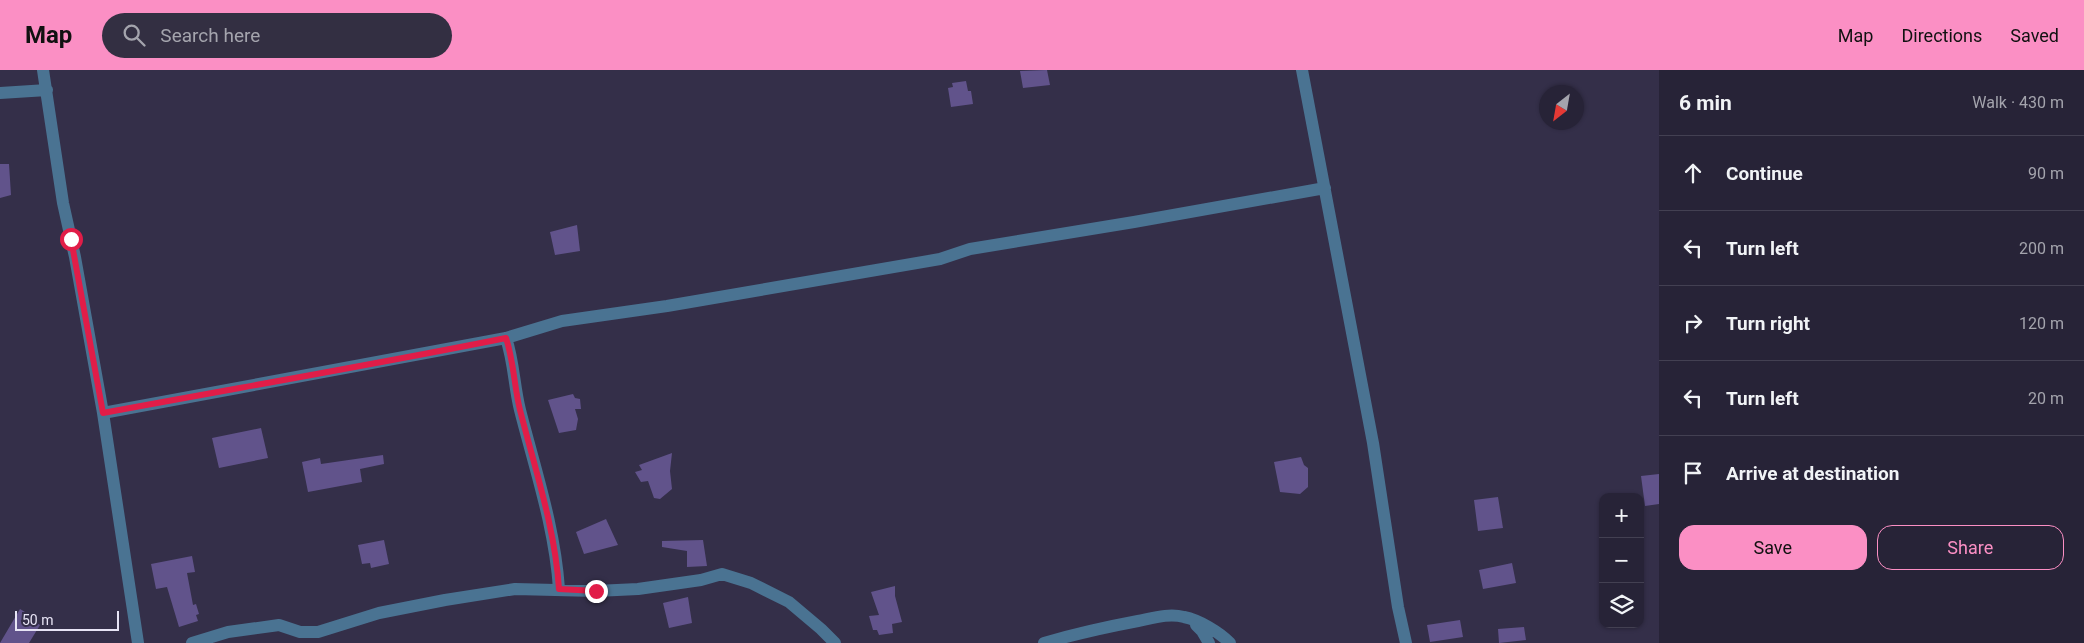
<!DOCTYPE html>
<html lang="en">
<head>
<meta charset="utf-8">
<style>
  :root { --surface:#272337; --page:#332f42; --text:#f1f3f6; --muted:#a4a4ad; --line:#434052; --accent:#fb8fc4 }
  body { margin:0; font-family:Roboto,sans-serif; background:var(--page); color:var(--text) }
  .controls { position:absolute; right:15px; bottom:15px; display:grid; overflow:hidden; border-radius:10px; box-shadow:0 1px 4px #0004 }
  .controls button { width:45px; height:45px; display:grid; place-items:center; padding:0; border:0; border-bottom:1px solid var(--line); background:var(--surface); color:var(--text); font:25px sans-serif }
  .compass { position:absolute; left:1539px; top:15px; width:45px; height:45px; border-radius:50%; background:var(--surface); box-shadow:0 1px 4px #0004; rotate:211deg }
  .scale { position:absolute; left:15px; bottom:12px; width:104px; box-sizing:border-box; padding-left:5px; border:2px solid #e7e4f5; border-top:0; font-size:14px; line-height:18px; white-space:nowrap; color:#e7e4f5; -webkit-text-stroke:4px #342f49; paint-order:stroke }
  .stop { position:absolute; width:15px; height:15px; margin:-11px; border:4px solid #e11d48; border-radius:50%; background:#fff }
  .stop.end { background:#e11d48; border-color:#fff; box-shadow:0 1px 5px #0008 }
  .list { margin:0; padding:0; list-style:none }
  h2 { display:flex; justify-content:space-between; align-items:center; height:65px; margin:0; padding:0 20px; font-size:21px }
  h2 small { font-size:16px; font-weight:400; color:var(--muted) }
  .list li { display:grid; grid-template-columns:32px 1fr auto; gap:15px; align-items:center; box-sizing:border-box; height:75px; padding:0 20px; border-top:1px solid var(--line) }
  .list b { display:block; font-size:19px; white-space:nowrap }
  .list em { font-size:16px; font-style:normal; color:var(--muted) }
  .actions { display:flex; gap:10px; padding:15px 20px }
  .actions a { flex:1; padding:11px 0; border:1px solid var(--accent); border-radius:15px; text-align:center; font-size:18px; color:var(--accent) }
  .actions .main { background:var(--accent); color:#111 }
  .icon { flex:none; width:28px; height:28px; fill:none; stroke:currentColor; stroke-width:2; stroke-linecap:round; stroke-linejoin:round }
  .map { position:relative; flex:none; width:1659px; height:573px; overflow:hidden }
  header { display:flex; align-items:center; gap:30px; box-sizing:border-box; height:70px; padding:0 25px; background:var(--accent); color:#111 }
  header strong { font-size:24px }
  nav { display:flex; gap:28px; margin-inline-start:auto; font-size:18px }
  .search { width:350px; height:45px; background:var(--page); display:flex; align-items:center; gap:12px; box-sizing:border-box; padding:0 18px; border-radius:28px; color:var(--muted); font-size:19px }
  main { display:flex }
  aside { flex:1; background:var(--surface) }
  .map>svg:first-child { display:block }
</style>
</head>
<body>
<header>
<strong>Map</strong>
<div class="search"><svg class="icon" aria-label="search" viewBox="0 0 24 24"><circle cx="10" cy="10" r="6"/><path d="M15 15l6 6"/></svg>Search here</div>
<nav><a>Map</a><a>Directions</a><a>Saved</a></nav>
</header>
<main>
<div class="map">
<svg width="1659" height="573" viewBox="0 0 1659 573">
  <rect width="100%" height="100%" fill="#342f49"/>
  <path fill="#61538b" d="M 1047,0 L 1050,15 L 1023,18 L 1020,1 Z
    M 966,11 L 968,21 L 971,21 L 973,34 L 951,37 L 948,18 L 953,17 L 952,13 Z
    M 0,94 L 9,94 L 11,125 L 0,128 Z
    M 577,155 L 580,181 L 555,185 L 550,162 Z
    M 573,324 L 575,328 L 580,329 L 581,339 L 575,339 L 578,349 L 576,360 L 559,363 L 548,330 Z
    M 261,358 L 268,388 L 219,398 L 212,368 Z
    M 672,383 L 670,401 L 672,419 L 660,429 L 654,428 L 648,411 L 641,412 L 635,402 L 642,400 L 639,395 Z
    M 383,385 L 384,394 L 360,399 L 362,412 L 308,422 L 302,392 L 320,388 L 321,394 Z
    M 1301,387 L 1304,395 L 1308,398 L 1308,417 L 1300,424 L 1280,422 L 1274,392 Z
    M 1659,404 L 1659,434 L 1645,436 L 1641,406 Z
    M 1498,427 L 1503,458 L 1478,461 L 1474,430 Z
    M 606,449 L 618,475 L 584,484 L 576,462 Z
    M 384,470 L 389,494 L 371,498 L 370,493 L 362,494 L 358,475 Z
    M 703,470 L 707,496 L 687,497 L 687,481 L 662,477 L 662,471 Z
    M 192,486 L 195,502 L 187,503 L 193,535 L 196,534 L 199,544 L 196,545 L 198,551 L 179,557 L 167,517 L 156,519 L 151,494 Z
    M 1512,493 L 1516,513 L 1483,519 L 1479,500 Z
    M 895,516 L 895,526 L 902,552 L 892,554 L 893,563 L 879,565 L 877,560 L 873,560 L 869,546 L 879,545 L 871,522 Z
    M 688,527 L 692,553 L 669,558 L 663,533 Z
    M 20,539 L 35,548 L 33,551 L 40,555 L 29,573 L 0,573 Z
    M 1460,550 L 1463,567 L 1430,572 L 1427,555 Z
    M 1524,557 L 1526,570 L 1499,573 L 1498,559 Z"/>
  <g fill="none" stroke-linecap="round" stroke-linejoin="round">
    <path stroke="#4a7392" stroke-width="12" d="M 43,0 L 63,133 L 75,187 L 103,343 L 138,573
      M 1302,0 L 1373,373 L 1398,537 L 1406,573
      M 0,23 L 47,20
      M 506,268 C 514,292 514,316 520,340 C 535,399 555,458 559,519
      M 103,343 L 506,268 L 562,251 L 667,236 L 940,189 L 970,179 L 1134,152 L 1325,118
      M 1196,555 L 1202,561 L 1209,573
      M 192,573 L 228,562 L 279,555 L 300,562 L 318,562 L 379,543 L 445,530 L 515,519 L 596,521 L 638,519 L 701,510 L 722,504 L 751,513 L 789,532 L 821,559 L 835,573
      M 1044,573 C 1075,564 1106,557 1138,551 C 1153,548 1169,543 1184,547 C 1199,550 1219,562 1230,573"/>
  </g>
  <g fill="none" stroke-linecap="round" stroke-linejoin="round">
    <path stroke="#e11d48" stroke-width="6" d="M 71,169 L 103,343 C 237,318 372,295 506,268 C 514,292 514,316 520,340 C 535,399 555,458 559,519 L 596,521"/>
  </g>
</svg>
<div class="controls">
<button>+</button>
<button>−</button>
<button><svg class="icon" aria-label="layers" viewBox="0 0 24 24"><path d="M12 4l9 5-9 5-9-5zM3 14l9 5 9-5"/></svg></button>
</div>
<svg class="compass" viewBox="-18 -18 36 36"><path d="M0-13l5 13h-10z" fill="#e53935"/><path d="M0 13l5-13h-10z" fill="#a4a4ad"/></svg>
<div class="scale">50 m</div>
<div class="stop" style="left:71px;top:169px"></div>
<div class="stop end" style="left:596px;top:521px"></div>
</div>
<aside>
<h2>6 min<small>Walk · 430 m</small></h2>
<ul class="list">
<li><svg class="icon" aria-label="ahead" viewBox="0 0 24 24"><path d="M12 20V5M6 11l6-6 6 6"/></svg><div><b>Continue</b></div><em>90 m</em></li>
<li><svg class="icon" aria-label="left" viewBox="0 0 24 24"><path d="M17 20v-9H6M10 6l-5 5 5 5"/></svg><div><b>Turn left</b></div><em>200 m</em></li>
<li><svg class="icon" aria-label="right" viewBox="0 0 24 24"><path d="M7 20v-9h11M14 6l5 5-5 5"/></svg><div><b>Turn right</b></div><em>120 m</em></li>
<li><svg class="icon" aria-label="left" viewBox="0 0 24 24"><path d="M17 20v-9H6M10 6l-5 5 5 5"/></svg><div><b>Turn left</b></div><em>20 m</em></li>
<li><svg class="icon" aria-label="arrive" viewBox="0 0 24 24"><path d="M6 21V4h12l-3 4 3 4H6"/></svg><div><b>Arrive at destination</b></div></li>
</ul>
<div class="actions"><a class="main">Save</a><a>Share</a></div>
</aside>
</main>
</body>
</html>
